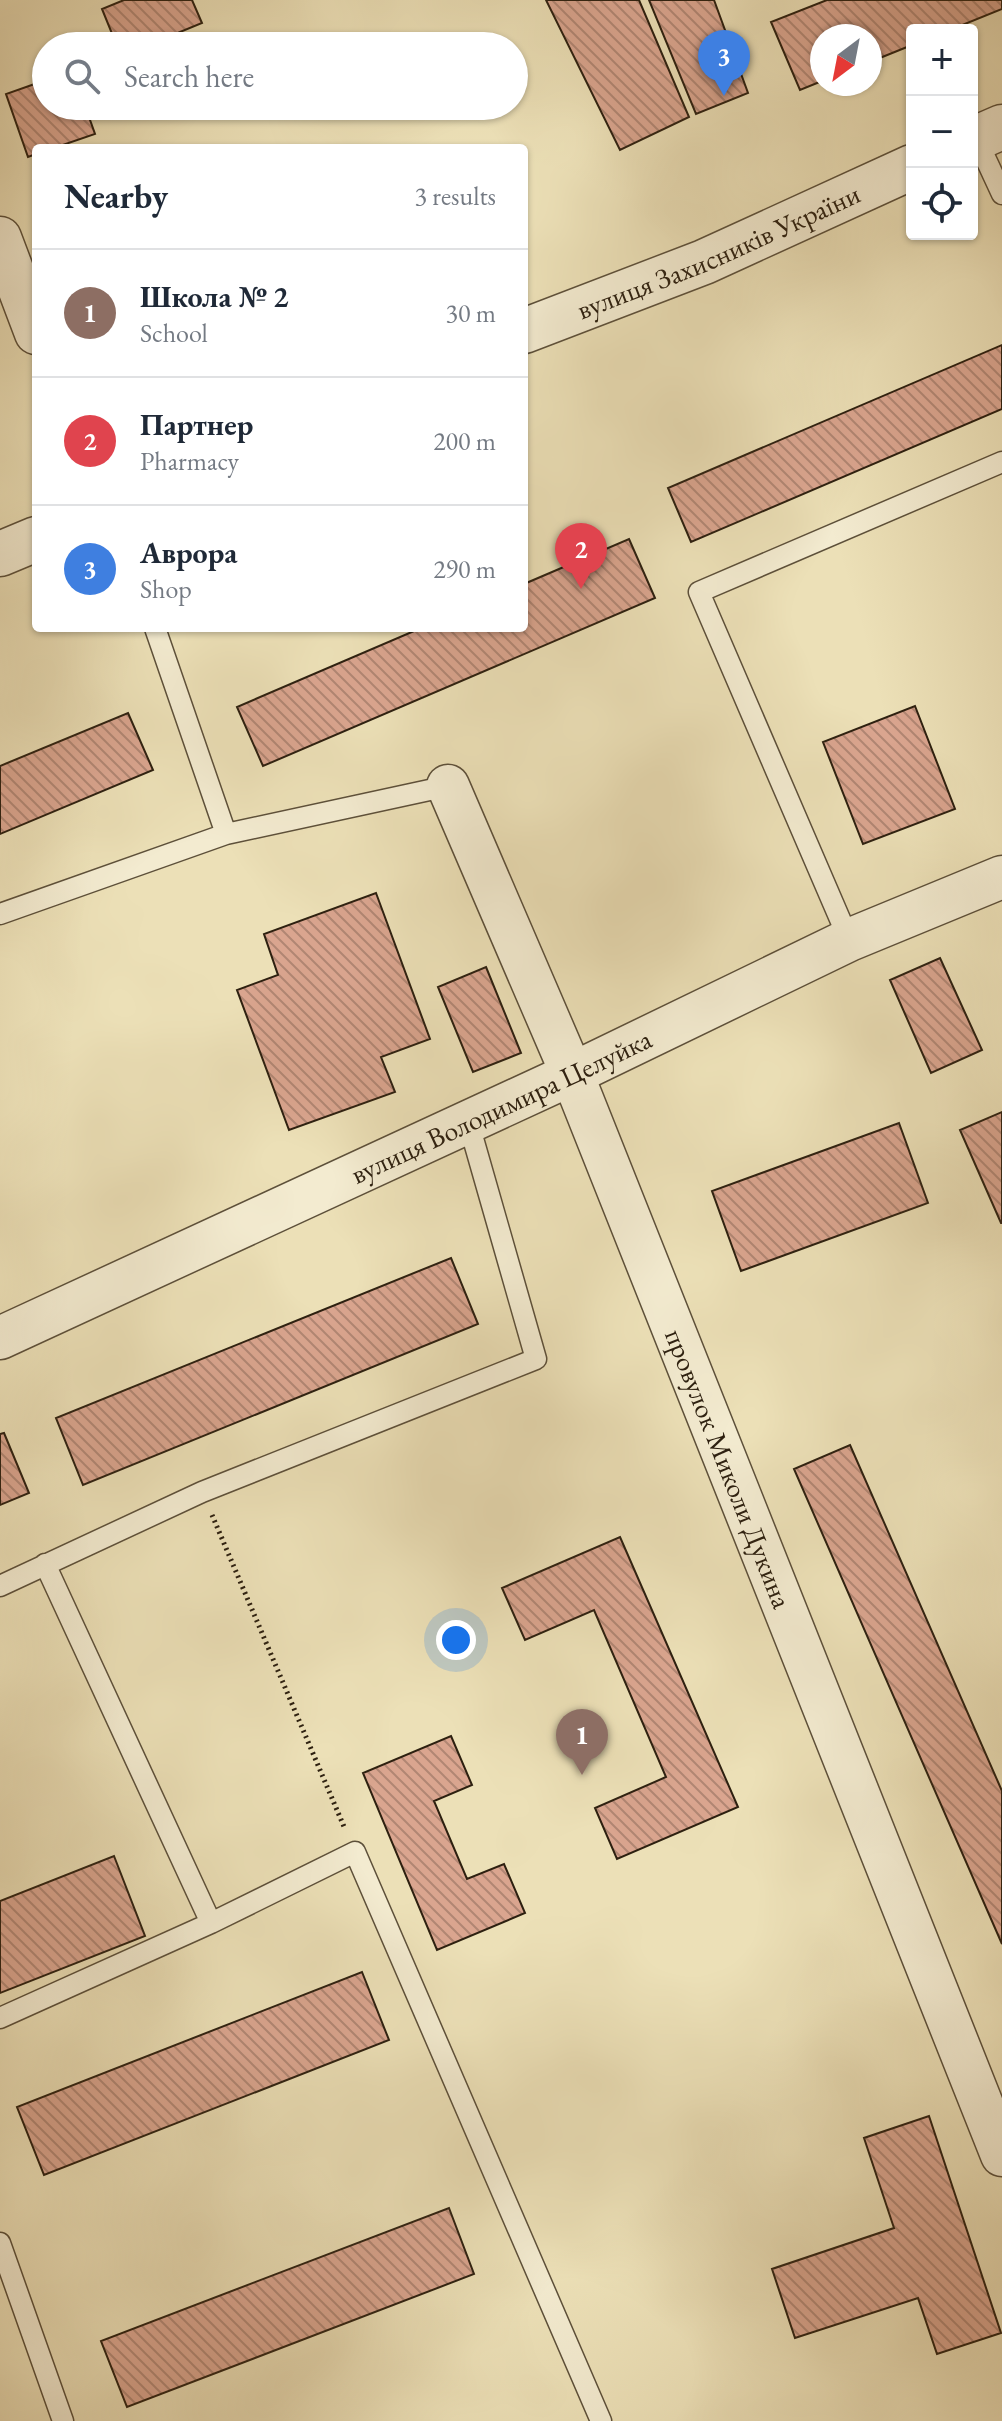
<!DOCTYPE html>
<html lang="en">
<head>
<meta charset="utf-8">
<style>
  :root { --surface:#fff; --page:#f2f2f3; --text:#1f2937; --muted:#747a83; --line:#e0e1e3; --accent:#0b8043 }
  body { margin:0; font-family:"EB Garamond",serif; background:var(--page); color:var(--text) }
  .controls { position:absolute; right:24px; top:24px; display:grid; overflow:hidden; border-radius:8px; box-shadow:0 2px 6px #0004 }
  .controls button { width:72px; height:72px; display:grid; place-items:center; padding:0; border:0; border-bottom:2px solid var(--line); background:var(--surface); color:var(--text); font:40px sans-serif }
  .compass { position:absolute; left:810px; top:24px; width:72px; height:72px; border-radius:50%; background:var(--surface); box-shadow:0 2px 6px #0004; rotate:212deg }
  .you { position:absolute; left:456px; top:1640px; width:28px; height:28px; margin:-20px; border:6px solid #fff; border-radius:50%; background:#1a73e8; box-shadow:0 0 0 12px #1a73e833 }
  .badge { display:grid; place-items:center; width:52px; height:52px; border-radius:50%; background:var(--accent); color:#fff; font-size:26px; font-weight:700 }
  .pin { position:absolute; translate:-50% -66px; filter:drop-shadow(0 2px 4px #0008) }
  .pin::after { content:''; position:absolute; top:42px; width:28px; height:24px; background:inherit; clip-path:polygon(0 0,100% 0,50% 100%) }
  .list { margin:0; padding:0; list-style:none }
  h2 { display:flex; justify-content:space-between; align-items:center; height:104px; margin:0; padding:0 32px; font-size:34px }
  h2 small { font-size:26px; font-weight:400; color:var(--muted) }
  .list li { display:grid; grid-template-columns:52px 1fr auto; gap:24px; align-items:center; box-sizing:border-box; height:128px; padding:0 32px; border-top:2px solid var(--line) }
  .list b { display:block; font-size:30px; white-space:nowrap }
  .list p { margin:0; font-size:26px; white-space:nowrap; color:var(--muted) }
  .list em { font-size:26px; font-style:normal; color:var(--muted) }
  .icon { flex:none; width:44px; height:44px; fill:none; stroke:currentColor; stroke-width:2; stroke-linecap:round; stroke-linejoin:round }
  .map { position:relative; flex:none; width:1002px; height:2421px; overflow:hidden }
  .search { position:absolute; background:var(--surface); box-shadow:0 2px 6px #0004; left:32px; top:32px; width:496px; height:88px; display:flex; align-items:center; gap:20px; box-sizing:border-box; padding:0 28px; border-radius:44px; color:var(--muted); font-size:30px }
  .panel { position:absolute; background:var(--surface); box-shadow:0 2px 6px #0004; left:32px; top:144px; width:496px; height:488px; border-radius:8px }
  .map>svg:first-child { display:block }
</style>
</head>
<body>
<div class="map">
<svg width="1002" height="2421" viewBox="0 0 1002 2421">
  <defs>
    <pattern id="building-back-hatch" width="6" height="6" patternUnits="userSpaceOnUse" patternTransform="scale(2)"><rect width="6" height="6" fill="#daa58f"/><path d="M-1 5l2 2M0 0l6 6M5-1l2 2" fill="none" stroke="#b18673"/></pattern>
  </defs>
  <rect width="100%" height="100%" fill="#ece0b7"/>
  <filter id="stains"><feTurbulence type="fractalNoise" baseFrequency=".0025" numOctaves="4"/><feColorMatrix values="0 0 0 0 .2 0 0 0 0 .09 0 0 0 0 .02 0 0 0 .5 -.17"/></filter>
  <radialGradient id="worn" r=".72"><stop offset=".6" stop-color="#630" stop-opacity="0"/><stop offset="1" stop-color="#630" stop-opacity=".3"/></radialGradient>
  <path fill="url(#building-back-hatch)" stroke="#2d2010" stroke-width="2" d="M 124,0 L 192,0 L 202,23 L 146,46 L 117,46 L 102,9 Z
    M 546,0 L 639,0 L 689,117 L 620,150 Z
    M 649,0 L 714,0 L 748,93 L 696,114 Z
    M 827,0 L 1002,0 L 1002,9 L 950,30 L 912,30 L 912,45 L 870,62 L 870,36 L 822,36 L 822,81 L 800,90 L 771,22 Z
    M 46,80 L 46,106 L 85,106 L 95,134 L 54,148 L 36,148 L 36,154 L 28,157 L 6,94 Z
    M 1002,345 L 1002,409 L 691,542 L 668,488 Z
    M 629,539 L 655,598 L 263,766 L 237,707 L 421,628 L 524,628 L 524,584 Z
    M 915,706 L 955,809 L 863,844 L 823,742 Z
    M 128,713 L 153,770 L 0,834 L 0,766 Z
    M 376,893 L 430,1039 L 381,1057 L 395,1092 L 289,1130 L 237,990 L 278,975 L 264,934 Z
    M 940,958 L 982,1050 L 931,1073 L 890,980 Z
    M 486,967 L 521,1053 L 473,1072 L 438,987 Z
    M 1002,1112 L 1002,1223 L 1001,1223 L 960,1130 Z
    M 899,1123 L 928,1203 L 741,1271 L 712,1191 Z
    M 451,1258 L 478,1324 L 83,1485 L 56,1418 Z
    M 4,1433 L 29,1493 L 0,1505 L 0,1434 Z
    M 850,1445 L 1002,1791 L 1002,1944 L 794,1469 Z
    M 620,1537 L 738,1807 L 617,1859 L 595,1808 L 666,1777 L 594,1610 L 525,1640 L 502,1588 Z
    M 451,1736 L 472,1785 L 434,1801 L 467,1879 L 504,1864 L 525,1913 L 437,1950 L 363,1773 Z
    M 114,1856 L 145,1936 L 0,1993 L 0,1901 Z
    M 362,1972 L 389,2040 L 44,2175 L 17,2107 Z
    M 929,2116 L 1001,2333 L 937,2354 L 918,2298 L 795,2338 L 772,2269 L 894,2228 L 864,2138 Z
    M 449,2208 L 474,2274 L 127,2407 L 101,2341 Z"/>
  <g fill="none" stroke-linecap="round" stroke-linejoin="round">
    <defs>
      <path id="service" d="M 976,138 L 1002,194
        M 155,628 L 226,834
        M 0,914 L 226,834 L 448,786
        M 849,940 L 699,592 L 1002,462
        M 45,1564 L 211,1923
        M 0,1586 L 202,1492 L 536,1359 L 468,1121
        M 0,2018 L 211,1923 L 355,1852 L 601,2421
        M 0,2243 L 63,2421"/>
      <g id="minor">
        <path d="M 0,238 L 36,333"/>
        <path id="s1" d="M 448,786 L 572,1074 L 1002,2155"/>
        <path id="s2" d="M 0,1338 L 572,1074 L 849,940 L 1002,877"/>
      </g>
      <g id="tertiary">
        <path d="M 972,140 L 1002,127"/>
        <path id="s3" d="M 524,331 L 704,262 L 912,167"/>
        <path d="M 0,554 L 36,539"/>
      </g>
    </defs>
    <use href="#service" stroke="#5d503a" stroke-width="23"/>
    <use href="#minor" stroke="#5d503a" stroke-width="45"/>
    <use href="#tertiary" stroke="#5d503a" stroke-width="47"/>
    <path stroke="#2d2010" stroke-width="5" stroke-dasharray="2 4" stroke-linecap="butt" d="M 212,1515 L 345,1829"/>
    <use href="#service" stroke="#f3ebd0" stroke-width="20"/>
    <use href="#minor" stroke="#f3ebd0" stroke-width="42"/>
    <use href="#tertiary" stroke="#f3ebd0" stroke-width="44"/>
  </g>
  <g text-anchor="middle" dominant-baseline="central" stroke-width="7" stroke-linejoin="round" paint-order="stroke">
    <g font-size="28" fill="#2d2010" stroke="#f3ebd0">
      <text stroke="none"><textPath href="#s3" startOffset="210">вулиця Захисників України</textPath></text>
      <text stroke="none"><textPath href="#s2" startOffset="552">вулиця Володимира Целуйка</textPath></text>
      <text stroke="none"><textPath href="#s1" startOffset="738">провулок Миколи Дукина</textPath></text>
    </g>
  </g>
  <rect width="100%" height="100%" filter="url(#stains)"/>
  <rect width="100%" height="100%" fill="url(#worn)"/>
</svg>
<div class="controls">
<button>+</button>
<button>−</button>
<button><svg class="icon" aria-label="locate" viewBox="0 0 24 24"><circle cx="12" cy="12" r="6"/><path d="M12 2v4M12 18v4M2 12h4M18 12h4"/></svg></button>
</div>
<svg class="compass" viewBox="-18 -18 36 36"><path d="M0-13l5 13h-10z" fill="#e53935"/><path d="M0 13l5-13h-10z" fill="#747a83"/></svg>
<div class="you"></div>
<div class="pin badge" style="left:582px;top:1775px;background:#8d6e63">1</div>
<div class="pin badge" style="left:581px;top:589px;background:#e0444e">2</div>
<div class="pin badge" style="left:724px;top:96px;background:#3f7fe0">3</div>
<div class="search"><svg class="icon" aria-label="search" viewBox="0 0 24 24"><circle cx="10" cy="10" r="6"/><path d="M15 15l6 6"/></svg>Search here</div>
<section class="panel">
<h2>Nearby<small>3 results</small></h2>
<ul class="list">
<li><span class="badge" style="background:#8d6e63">1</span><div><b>Школа № 2</b><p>School</p></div><em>30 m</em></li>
<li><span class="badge" style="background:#e0444e">2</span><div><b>Партнер</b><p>Pharmacy</p></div><em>200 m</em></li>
<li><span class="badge" style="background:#3f7fe0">3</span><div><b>Аврора</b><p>Shop</p></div><em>290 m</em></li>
</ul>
</section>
</div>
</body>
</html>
